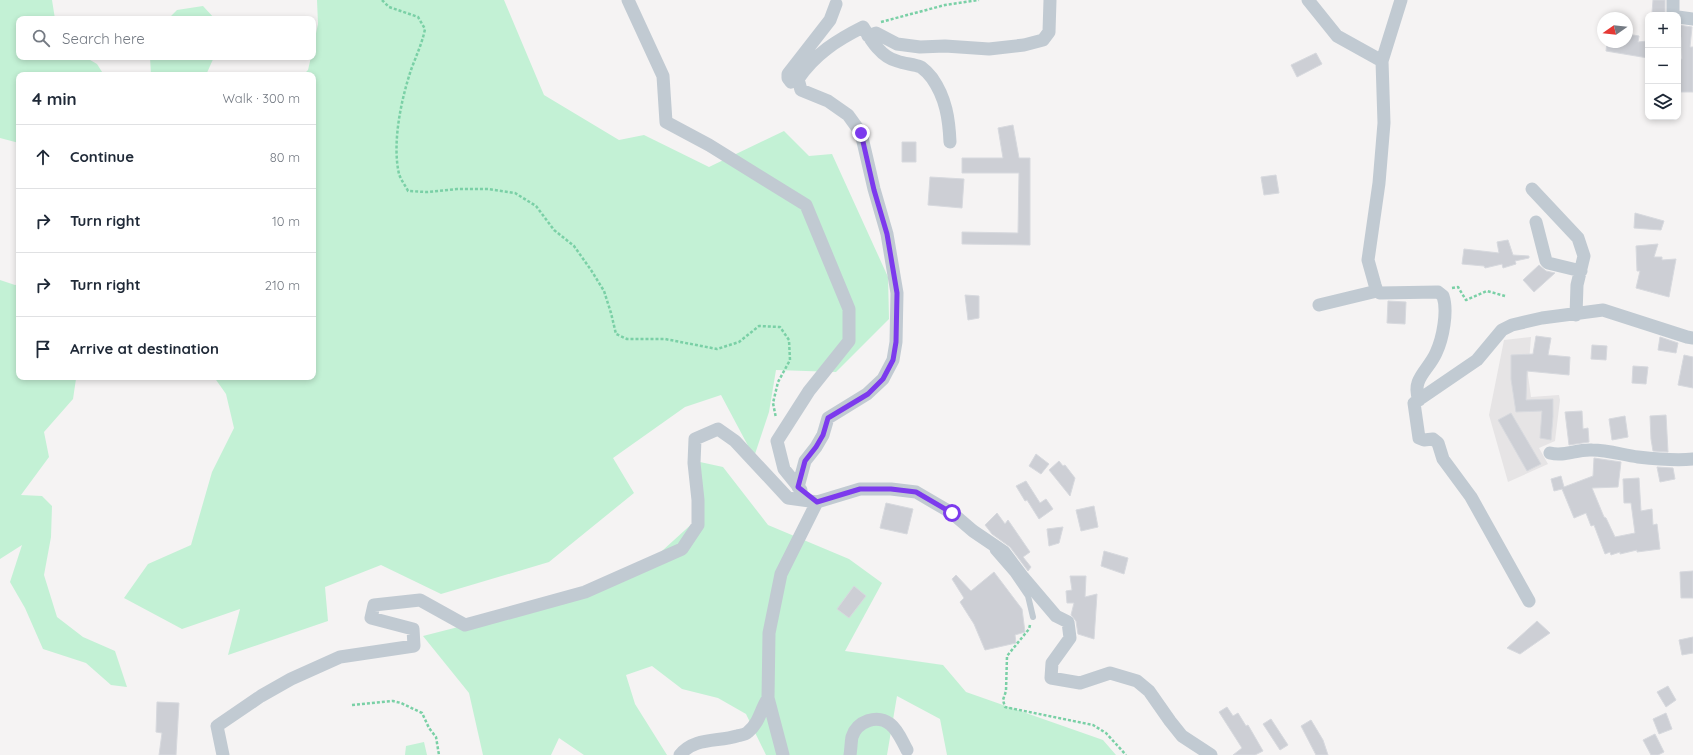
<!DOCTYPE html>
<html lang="en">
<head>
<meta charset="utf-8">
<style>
  :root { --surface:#fff; --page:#f2f2f3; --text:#1f2937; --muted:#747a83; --line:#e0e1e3 }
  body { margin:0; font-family:Quicksand,sans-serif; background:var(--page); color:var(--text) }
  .controls { position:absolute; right:12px; top:12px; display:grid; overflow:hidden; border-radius:8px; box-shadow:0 2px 6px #0003 }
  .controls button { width:36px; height:36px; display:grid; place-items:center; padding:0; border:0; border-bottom:1px solid var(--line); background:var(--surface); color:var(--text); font:20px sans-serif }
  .compass { position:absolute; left:1597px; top:12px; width:36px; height:36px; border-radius:50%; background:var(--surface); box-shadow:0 2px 6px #0003; rotate:256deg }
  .stop { position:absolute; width:12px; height:12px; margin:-9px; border:3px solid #7c3aed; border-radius:50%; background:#fff }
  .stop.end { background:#7c3aed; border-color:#fff; box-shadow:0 1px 4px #0008 }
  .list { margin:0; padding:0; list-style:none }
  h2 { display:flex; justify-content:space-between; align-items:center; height:52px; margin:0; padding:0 16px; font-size:17px }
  h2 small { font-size:13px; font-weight:400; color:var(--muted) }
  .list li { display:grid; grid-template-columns:26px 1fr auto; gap:12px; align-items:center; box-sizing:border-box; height:64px; padding:0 16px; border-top:1px solid var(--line) }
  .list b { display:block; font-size:15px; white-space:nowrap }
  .list em { font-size:13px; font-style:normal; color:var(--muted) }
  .icon { flex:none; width:22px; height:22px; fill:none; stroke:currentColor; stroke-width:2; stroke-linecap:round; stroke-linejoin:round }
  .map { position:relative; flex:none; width:1693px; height:755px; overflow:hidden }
  .search { position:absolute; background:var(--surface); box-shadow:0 2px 6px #0003; left:16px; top:16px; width:300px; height:44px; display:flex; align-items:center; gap:10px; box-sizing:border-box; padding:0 14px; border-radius:8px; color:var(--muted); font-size:15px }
  .panel { position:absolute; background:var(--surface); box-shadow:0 2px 6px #0003; left:16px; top:72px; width:300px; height:308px; border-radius:8px }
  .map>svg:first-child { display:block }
</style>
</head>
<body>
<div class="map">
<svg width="1693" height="755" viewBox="0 0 1693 755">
  <rect width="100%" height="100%" fill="#f5f3f3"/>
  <path fill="#e6e4e5" d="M 1531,337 L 1528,375 L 1531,397 L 1559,395 L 1560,400 L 1555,441 L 1539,448 L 1548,464 L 1508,482 L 1489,415 L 1504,340 Z"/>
  <path fill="#c3f1d5" d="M 0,0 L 52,0 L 55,19 L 19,19 L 19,57 L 85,57 L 97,64 L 104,75 L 19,75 L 19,143 L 0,138 Z
    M 317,0 L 504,0 L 544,95 L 619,140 L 644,135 L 709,167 L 784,131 L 809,156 L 832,154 L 888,277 L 889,319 L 836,372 L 776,370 L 769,412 L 754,457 L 721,395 L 685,407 L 613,458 L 634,493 L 549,562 L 441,594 L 381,565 L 325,587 L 328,621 L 228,655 L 240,609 L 182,629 L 124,598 L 148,564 L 191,545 L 212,472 L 234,428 L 226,394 L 214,377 L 313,377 L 313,75 L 303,75 L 308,70 L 311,57 L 313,57 L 313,47 L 318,24 Z
    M 203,6 L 215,19 L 168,19 L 177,10 Z
    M 150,57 L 214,57 L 206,75 L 151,75 Z
    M 0,280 L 15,285 L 19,284 L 19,377 L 75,377 L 76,379 L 73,399 L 44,432 L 49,457 L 21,495 L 42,496 L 52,506 L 51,537 L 44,575 L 57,617 L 83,637 L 115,651 L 127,687 L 111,685 L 86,663 L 43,649 L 25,608 L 10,582 L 22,545 L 0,559 Z
    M 700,462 L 723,467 L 768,525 L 849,559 L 882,583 L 845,651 L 943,665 L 966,692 L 1103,740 L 1116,755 L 947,755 L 940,719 L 897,696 L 887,755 L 766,755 L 746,714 L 718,698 L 682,689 L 652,666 L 626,675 L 635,704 L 667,755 L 584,755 L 559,738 L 551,755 L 483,755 L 469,693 L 423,636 L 567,599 L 652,560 L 695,521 Z
    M 424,742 L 427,755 L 405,755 L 406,746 Z"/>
  <path fill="#cdcfd5" stroke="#d7d9de" d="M 1653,0 L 1665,0 L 1665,14 L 1652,13 Z
    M 1678,25 L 1692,27 L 1690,47 L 1693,47 L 1693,92 L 1678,92 L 1679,59 L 1682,59 L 1681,37 L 1678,37 Z
    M 1627,34 L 1639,36 L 1638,42 L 1648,41 L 1648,58 L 1606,51 L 1607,42 L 1627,42 Z
    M 1316,53 L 1322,64 L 1297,77 L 1291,65 Z
    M 1013,125 L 1019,158 L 1030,158 L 1030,245 L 962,244 L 962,232 L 1018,233 L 1019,173 L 962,173 L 962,158 L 1003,158 L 998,128 Z
    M 902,142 L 916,142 L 916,162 L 902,162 Z
    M 1276,175 L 1279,193 L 1264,195 L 1261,177 Z
    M 930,177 L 964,179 L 962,208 L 928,205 Z
    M 1635,213 L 1664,221 L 1661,230 L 1634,228 Z
    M 1508,240 L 1513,255 L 1529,256 L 1529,258 L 1515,261 L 1516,264 L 1503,268 L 1502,264 L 1485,268 L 1484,266 L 1462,264 L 1464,249 L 1499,253 L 1497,242 Z
    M 1658,244 L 1654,257 L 1662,257 L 1662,260 L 1676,259 L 1669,297 L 1636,288 L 1640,271 L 1637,271 L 1636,246 Z
    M 1539,265 L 1546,271 L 1555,273 L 1534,292 L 1523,280 Z
    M 965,295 L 979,296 L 979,318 L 968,320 Z
    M 1388,301 L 1406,302 L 1405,324 L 1387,323 Z
    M 1536,336 L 1551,338 L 1548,355 L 1570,357 L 1569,375 L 1527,371 L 1526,400 L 1553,399 L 1553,416 L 1551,440 L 1540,438 L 1542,411 L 1516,412 L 1511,379 L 1511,355 L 1533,354 Z
    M 1660,337 L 1678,343 L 1676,353 L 1658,350 Z
    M 1592,345 L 1607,346 L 1606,360 L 1591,359 Z
    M 1684,355 L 1693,357 L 1693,388 L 1678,385 Z
    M 1633,366 L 1648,367 L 1646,384 L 1632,383 Z
    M 1582,411 L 1583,429 L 1588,428 L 1589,442 L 1569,445 L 1565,412 Z
    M 1511,413 L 1541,464 L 1527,471 L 1498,420 Z
    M 1666,415 L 1668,452 L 1653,451 L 1651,439 L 1650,416 Z
    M 1625,416 L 1628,437 L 1612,440 L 1609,419 Z
    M 1036,454 L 1049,464 L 1041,474 L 1029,466 Z
    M 1594,458 L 1621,462 L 1618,487 L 1592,488 L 1604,517 L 1606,518 L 1615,537 L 1635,533 L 1631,503 L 1624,503 L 1623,479 L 1639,478 L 1641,511 L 1652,509 L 1653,525 L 1657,524 L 1660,549 L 1637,552 L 1637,550 L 1620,554 L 1620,552 L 1611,555 L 1610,552 L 1605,554 L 1594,525 L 1591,526 L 1586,513 L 1574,518 L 1562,489 L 1554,491 L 1551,479 L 1561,476 L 1564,487 L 1593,476 Z
    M 1059,461 L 1063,466 L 1065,465 L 1075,478 L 1070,496 L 1049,470 Z
    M 1657,467 L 1673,468 L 1675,479 L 1660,482 Z
    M 1026,481 L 1040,503 L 1046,499 L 1053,509 L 1039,519 L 1027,500 L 1025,501 L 1016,486 Z
    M 886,503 L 913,509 L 907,534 L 880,528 Z
    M 1094,506 L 1098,527 L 1081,531 L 1076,510 Z
    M 997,513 L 1005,524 L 1008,520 L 1030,552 L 1023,557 L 1031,567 L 1028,571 L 1010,547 L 992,534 L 985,525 Z
    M 1063,527 L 1059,543 L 1049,546 L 1047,529 Z
    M 1104,551 L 1128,558 L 1124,574 L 1101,566 Z
    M 1693,571 L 1693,598 L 1681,598 L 1680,572 Z
    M 994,572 L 1022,609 L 1025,632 L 1015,635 L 1016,643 L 985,650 L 974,624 L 960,602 L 964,598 L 952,579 L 956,575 L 971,591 Z
    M 1070,576 L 1086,576 L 1085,597 L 1097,594 L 1094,639 L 1078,634 L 1076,621 L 1071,615 L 1074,603 L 1067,603 L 1066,591 L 1072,590 Z
    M 854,586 L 866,596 L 849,618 L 837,609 Z
    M 1537,621 L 1550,633 L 1520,654 L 1507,648 Z
    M 1693,637 L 1693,653 L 1682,655 L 1679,640 Z
    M 1668,686 L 1676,700 L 1666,707 L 1657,692 Z
    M 157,702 L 179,703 L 176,755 L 159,755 L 162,733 L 156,732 Z
    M 1227,707 L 1233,716 L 1238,713 L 1246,726 L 1248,725 L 1263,751 L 1255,755 L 1233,755 L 1242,748 L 1219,712 Z
    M 1666,713 L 1672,729 L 1659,734 L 1653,719 Z
    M 1271,719 L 1288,745 L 1280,750 L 1263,724 Z
    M 1311,720 L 1323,740 L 1328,755 L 1316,755 L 1301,726 Z
    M 1655,734 L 1664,752 L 1658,755 L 1651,755 L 1643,740 Z"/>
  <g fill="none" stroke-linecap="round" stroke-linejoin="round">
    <path stroke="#7ad0a6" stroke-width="2.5" stroke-dasharray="3 2" stroke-linecap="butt" d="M 382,0 L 389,7 L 418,17 L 425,29 C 422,44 416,56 411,70 C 401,100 392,143 399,174 C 401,180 405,185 408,191 L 427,192 L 457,189 L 488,189 L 515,193 L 536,206 L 554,230 L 574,246 L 591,270 L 604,291 L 611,313 L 616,334 L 627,339 L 665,339 L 717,349 L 739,342 L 759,326 L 780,327 L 789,340 L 790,360 L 778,382 L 773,403 L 776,418
      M 881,22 L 945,5 L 979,0
      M 1452,288 L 1458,287 L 1466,300 L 1487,291 L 1505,296
      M 1030,625 L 1029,629 L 1007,656 L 1006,691 L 1003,700 L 1005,707 L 1093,725 L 1106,733 L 1126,755
      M 352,705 L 393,701 L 401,703 L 422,713 L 429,728 L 436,737 L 439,755"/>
    <path stroke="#c1cad2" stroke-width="6" d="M 992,546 L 993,551 L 1013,574 L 1028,596 L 1033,617"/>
    <path stroke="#c1cad2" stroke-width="13" d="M 628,0 L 663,76 L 666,122 L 709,145 L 806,205 L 849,309 L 849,341 L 809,391 L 777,441 L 784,469 L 801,490
      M 1308,0 L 1337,36 L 1382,61 L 1384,123 L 1379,183 L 1368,260 L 1375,285 L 1377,291
      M 1673,15 L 1673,0
      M 1678,17 L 1693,19
      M 868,36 L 876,33 L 897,44 L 920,47 L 945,46 L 989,49 L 1024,45 L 1043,40 L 1049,32 L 1050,0
      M 1382,61 L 1401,0
      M 798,79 L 791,82 L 788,78 L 788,74 L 830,20 L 836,4
      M 1532,189 L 1578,238 L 1584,256 L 1577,285 L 1576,315
      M 1536,222 L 1546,261 L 1548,263 L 1581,271
      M 1319,305 L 1377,291 L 1380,293 L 1438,292 L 1443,296 C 1448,311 1443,338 1436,353 C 1428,371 1411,379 1419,400
      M 1550,453 C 1565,457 1576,449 1592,450 C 1608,450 1623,455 1638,457 C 1656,459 1675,461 1693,459
      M 798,487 L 805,461 L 816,447 L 823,435 L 828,418 L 867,394 L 883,379 L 893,360 L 896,342 L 897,293 L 887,234 L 874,189 L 861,133 L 848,115 L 828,101 L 801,90 L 798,79 C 815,54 837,40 863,27 C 871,40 881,57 897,61 C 905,64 913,64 921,67 C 925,70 929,74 932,78 C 946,98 949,119 950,142
      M 1529,601 L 1471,497 L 1443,459 L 1438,443 L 1433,439 L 1424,440 L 1419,438 L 1414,403 L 1477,360 L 1502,330 L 1512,325 L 1542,318 L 1603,310 L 1687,337 L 1693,338
      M 223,755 L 217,726 L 261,696 L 291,679 L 340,657 L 414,646 L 413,629 L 371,618 L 374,605 L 420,600 L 465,625 L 585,592 L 682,549 L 698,525 L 698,500 L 694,463 L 695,439 L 718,429 L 735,441 L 788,498 L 817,502 L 860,489 L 891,489 L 916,492 L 952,513 L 973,531 L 1004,552 L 1022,576 L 1056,616 L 1068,622 L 1070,638 L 1052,663 L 1051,678 L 1080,683 L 1110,673 L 1137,681 L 1149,691 L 1170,721 L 1182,736 L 1211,755
      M 680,755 C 694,737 718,742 737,736 C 741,735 745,735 748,732 C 760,722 760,710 768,698
      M 783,755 L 768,698 L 769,633 L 781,574 L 817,502
      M 850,755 C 851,749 851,742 852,737 C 857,721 877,714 890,724 C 898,730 902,741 907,750"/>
  </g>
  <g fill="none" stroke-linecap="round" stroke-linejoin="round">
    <path stroke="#7c3aed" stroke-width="5" d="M 861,133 L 874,190 L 887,234 L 897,293 L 896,342 L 893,360 L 883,379 L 868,394 L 828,418 L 823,435 L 816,447 L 805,461 L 798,487 L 817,502 L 860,489 L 891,489 L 916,492 L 952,513"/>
  </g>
</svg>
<div class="controls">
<button>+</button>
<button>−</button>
<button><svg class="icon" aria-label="layers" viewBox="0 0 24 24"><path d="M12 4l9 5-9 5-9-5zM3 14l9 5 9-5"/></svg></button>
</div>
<svg class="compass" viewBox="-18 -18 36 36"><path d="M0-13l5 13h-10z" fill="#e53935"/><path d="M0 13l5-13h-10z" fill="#747a83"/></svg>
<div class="stop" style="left:952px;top:513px"></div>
<div class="stop end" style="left:861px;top:133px"></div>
<div class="search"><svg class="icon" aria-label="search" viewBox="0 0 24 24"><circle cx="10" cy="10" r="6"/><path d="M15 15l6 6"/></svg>Search here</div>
<section class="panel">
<h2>4 min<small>Walk · 300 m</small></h2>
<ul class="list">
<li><svg class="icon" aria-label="ahead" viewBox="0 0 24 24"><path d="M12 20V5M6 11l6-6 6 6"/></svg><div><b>Continue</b></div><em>80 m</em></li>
<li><svg class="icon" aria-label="right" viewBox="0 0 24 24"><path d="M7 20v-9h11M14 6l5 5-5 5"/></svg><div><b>Turn right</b></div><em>10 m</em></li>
<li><svg class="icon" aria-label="right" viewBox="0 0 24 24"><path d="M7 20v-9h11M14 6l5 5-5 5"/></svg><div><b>Turn right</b></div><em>210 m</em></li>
<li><svg class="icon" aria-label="arrive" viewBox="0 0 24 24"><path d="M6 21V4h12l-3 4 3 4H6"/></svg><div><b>Arrive at destination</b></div></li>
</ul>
</section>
</div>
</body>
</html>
